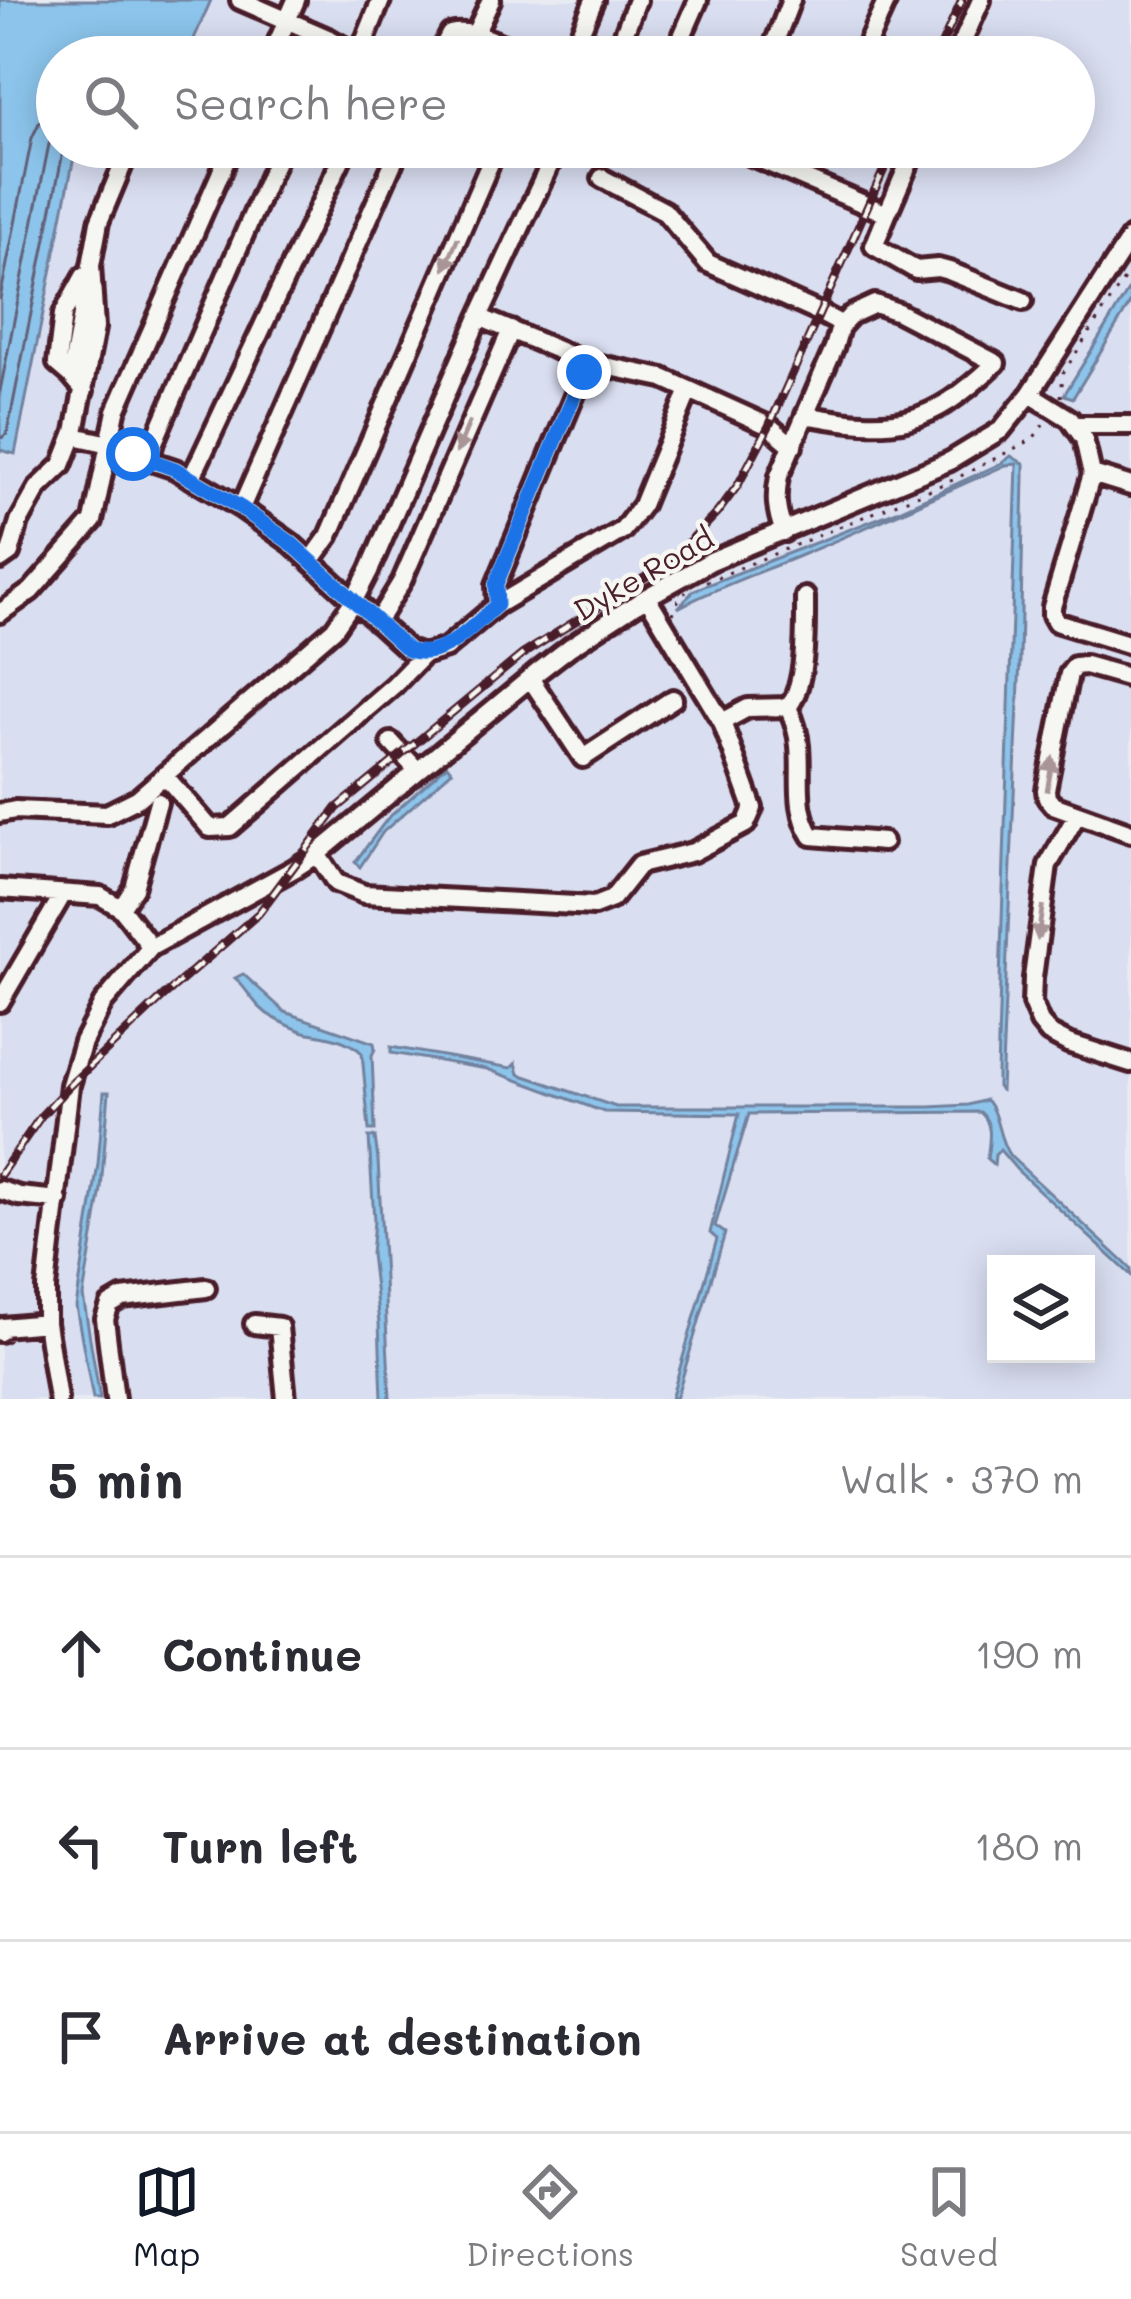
<!DOCTYPE html>
<html lang="en">
<head>
<meta charset="utf-8">
<style>
  :root { --surface:#fff; --page:#f7f7f7; --text:#2b2b33; --muted:#7c7c81; --line:#e1e1e2; --accent:#111827 }
  body { margin:0; font-family:Mali,sans-serif; background:var(--page); color:var(--text) }
  .controls { position:absolute; right:36px; bottom:36px; display:grid; overflow:hidden; border-radius:0px; box-shadow:0 6px 30px #0003 }
  .controls button { width:108px; height:108px; display:grid; place-items:center; padding:0; border:0; border-bottom:3px solid var(--line); background:var(--surface); color:var(--text); font:60px sans-serif }
  .stop { position:absolute; width:36px; height:36px; margin:-27px; border:9px solid #1a73e8; border-radius:50%; background:#fff }
  .stop.end { background:#1a73e8; border-color:#fff; box-shadow:0 3px 12px #0008 }
  .list { margin:0; padding:0; list-style:none }
  h2 { display:flex; justify-content:space-between; align-items:center; height:156px; margin:0; padding:0 48px; font-size:51px }
  h2 small { font-size:39px; font-weight:400; color:var(--muted) }
  .list li { display:grid; grid-template-columns:78px 1fr auto; gap:36px; align-items:center; box-sizing:border-box; height:192px; padding:0 48px; border-top:3px solid var(--line) }
  .list b { display:block; font-size:45px; white-space:nowrap }
  .list em { font-size:39px; font-style:normal; color:var(--muted) }
  .icon { flex:none; width:66px; height:66px; fill:none; stroke:currentColor; stroke-width:2; stroke-linecap:round; stroke-linejoin:round }
  .map { position:relative; flex:none; width:1131px; height:1399px; overflow:hidden }
  .search { position:absolute; background:var(--surface); box-shadow:0 6px 30px #0003; left:36px; right:36px; top:36px; height:132px; display:flex; align-items:center; gap:30px; box-sizing:border-box; padding:0 42px; border-radius:66px; color:var(--muted); font-size:45px }
  .sheet { height:732px; background:var(--surface) }
  nav { display:flex; justify-content:space-around; align-items:center; box-sizing:border-box; height:168px; border-top:3px solid var(--line); background:var(--surface); font-size:33px; color:var(--muted) }
  nav a { display:grid; justify-items:center; gap:6px }
  nav .on { color:var(--accent) }
  .map>svg:first-child { display:block }
</style>
</head>
<body>
<div class="map">
<svg width="1131" height="1399" viewBox="0 0 1131 1399">
  <rect width="100%" height="100%" fill="#e9ebf2"/>
  <filter id="ink" filterUnits="userSpaceOnUse"><feTurbulence type="fractalNoise" baseFrequency=".00833" numOctaves="2"/><feDisplacementMap in="SourceGraphic" scale="24" xChannelSelector="R" yChannelSelector="G"/><feConvolveMatrix kernelMatrix="1 2 1 2 8 2 1 2 1" color-interpolation-filters="sRGB"/></filter>
  <g filter="url(#ink)">
    <path fill="#d9def1" fill-rule="evenodd" d="M 211,0 L 1131,0 L 1131,1399 L 0,1399 L 0,450 L 15,453 L 76,147 L 1074,147 L 1074,57 L 186,57 ZM 996,1264 L 1086,1264 L 1086,1354 L 996,1354 Z"/>
    <path fill="#8cc4eb" stroke="#72829e" stroke-width="3" d="M 0,0 L 211,0 L 186,57 L 57,57 L 57,147 L 76,147 L 15,454 L 0,450 Z
      M 1131,286 L 1131,302 L 1073,398 L 1064,395 Z
      M 1011,456 L 1024,464 L 1024,476 L 1020,659 L 1001,1090 L 997,1087 L 997,1072 L 1017,464 L 1006,465 C 937,496 869,527 799,556 C 758,573 717,587 678,608 L 694,590 L 897,511 L 1002,463 Z
      M 447,765 L 452,771 L 383,832 L 360,867 L 355,862 L 387,819 Z
      M 243,974 L 285,1012 L 374,1043 L 375,1049 L 372,1055 L 375,1130 L 369,1130 L 362,1053 C 348,1039 327,1036 309,1033 C 298,1031 284,1023 274,1018 C 256,1009 249,991 235,978 Z
      M 391,1047 L 511,1068 L 516,1063 L 519,1074 L 616,1107 L 929,1107 L 968,1105 L 986,1100 C 999,1113 997,1138 1010,1156 L 1125,1263 L 1131,1269 L 1131,1275 L 1017,1170 L 1000,1150 L 995,1155 L 994,1165 L 987,1159 C 989,1142 994,1124 980,1112 L 749,1114 L 715,1226 L 725,1233 L 676,1399 L 671,1399 L 717,1239 L 710,1233 L 739,1114 L 604,1112 L 487,1069 L 391,1053 Z
      M 104,1092 L 109,1092 L 101,1189 L 83,1296 L 100,1399 L 93,1399 L 76,1307 L 98,1164 Z
      M 369,1137 L 375,1137 L 378,1160 L 390,1399 L 382,1399 L 379,1323 L 371,1254 L 374,1221 Z"/>
    <g fill="none" stroke-linecap="round" stroke-linejoin="round">
      <path stroke="#646178" stroke-width="3" d="M 0,299 L 32,138 L 40,121 L 57,107
        M 0,391 L 49,144 L 57,129
        M 0,439 L 7,434 L 64,147"/>
      <defs>
        <path id="minor" d="M 240,0 L 330,39 L 362,57
          M 475,34 L 491,0
          M 359,55 L 381,0
          M 271,57 L 296,0
          M 438,57 L 450,34 C 477,28 505,47 529,57
          M 570,57 L 594,0
          M 615,57 L 637,0
          M 673,57 L 698,0
          M 769,57 L 791,0
          M 861,57 L 887,0
          M 956,57 L 981,0
          M 731,147 L 887,214 L 916,147
          M 602,178 L 664,211 L 708,263 L 820,313 L 837,322 L 840,327 L 834,348 L 779,476 C 775,497 776,511 784,532
          M 887,214 L 874,246 L 916,270 L 938,268 L 949,271 L 1023,301
          M 479,317 L 586,362 L 663,378 L 769,426 L 793,446
          M 71,375 L 57,363 L 63,314 L 84,276
          M 84,390 L 71,375 L 99,222 L 124,162
          M 1030,394 L 1070,419 L 1084,439 L 1092,474 L 1052,607 L 1052,615 L 1056,622 L 1131,645
          M 805,415 C 895,432 928,427 996,363 L 898,312 L 875,304 L 851,315 L 840,327
          M 1074,425 L 1131,425
          M 74,436 L 110,444
          M 108,454 L 133,455 L 175,469 L 241,508 L 291,543 L 408,650 L 423,655 L 446,648 L 497,605 L 623,530 L 642,505 L 689,390
          M 149,460 L 154,442 L 282,147
          M 1092,474 L 1131,486
          M 191,479 L 347,147
          M 241,508 L 400,147
          M 0,560 L 10,553 L 19,522 L 38,488 L 62,465 L 75,432 L 95,328 L 91,265
          M 311,561 L 329,536 L 497,147
          M 497,605 L 496,585 L 584,372 L 586,362
          M 0,613 L 31,591 L 93,521 L 116,411 L 232,147
          M 377,622 L 402,581 L 511,330
          M 530,678 L 583,758 L 673,699
          M 1131,678 L 1085,665 L 1075,666 L 1069,674 L 1046,790 L 1047,798 L 1053,805 L 1131,833
          M 788,707 C 794,720 798,731 799,746 C 802,777 794,809 812,836 L 883,842
          M 722,722 L 748,708 L 788,707 C 807,685 805,626 805,597
          M 391,742 L 417,770
          M 165,776 L 210,828 L 230,827 L 394,685 L 423,655
          M 0,813 L 15,810 L 107,814 L 137,799 L 334,629 L 354,600 L 370,569 L 479,317 L 558,147
          M 1077,815 L 1048,865 L 1033,978 L 1032,1003 L 1040,1022 L 1049,1033 L 1068,1043 L 1131,1063
          M 317,854 L 336,883 L 364,894 L 594,906 L 612,899 L 639,865 L 693,852 L 746,824 L 753,808 L 722,722 L 647,597
          M 0,889 L 100,896 L 121,908 L 151,947
          M 121,908 L 134,888 L 158,802
          M 0,1002 L 63,894
          M 0,1190 L 19,1196 L 58,1200
          M 254,1324 L 279,1327 L 286,1399
          M 0,1332 L 3,1327 L 46,1323
          M 58,1399 L 46,1323 L 46,1288 L 70,1085 L 83,1042 L 103,1003 L 151,947 L 294,869 L 317,854 L 539,671 L 570,647 L 647,597 L 711,561 L 950,461 L 1001,430 L 1030,394 L 1131,237
          M 115,1399 L 105,1319 L 110,1305 L 122,1298 L 206,1288"/>
      </defs>
      <use href="#minor" stroke="#4a1f2b" stroke-width="26"/>
      <path stroke="#4a1f2b" stroke-width="3" stroke-dasharray="3 9" stroke-linecap="butt" d="M 1061,397 L 1063,373 L 1131,269
        M 706,582 L 953,480 L 1033,439 L 1046,420
        M 673,614 L 678,601 L 686,592"/>
      <use href="#minor" stroke="#f6f6f2" stroke-width="16"/>
      <defs>
        <path id="rail" d="M 936,57 L 962,0
          M 0,1175 L 41,1116 L 70,1085 L 164,996 L 259,913 L 337,808 L 523,654 L 647,576 L 683,548 L 717,513 L 738,485 L 769,426 L 894,147"/>
      </defs>
      <use href="#rail" stroke="#4a1f2b" stroke-width="9"/>
      <use href="#rail" stroke="#f6f6f2" stroke-width="4.5" stroke-dasharray="14" stroke-linecap="butt"/>
    </g>
    <defs><path id="oneway-solid" d="M-6-.8H1V-3.2L6.5 0L1 3.2V.8H-6Z" transform="scale(3)"/></defs>
    <g fill="#a99598">
      <use href="#oneway-solid" transform="translate(451 254) rotate(113)"/>
      <use href="#oneway-solid" transform="translate(463 437) rotate(113)"/>
      <use href="#oneway-solid" transform="translate(1050 774) rotate(-80)"/>
      <use href="#oneway-solid" transform="translate(1040 923) rotate(98)"/>
    </g>
  </g>
  <g fill="none" stroke-linecap="round" stroke-linejoin="round" filter="url(#ink)">
    <path stroke="#1a73e8" stroke-width="15" d="M 133,454 L 175,469 L 241,508 L 291,543 L 408,650 C 443,662 472,626 497,605 L 496,584 L 584,372"/>
  </g>
  <g text-anchor="middle" dominant-baseline="central" stroke-width="9" stroke-linejoin="round" paint-order="stroke">
    <g font-size="30" fill="#4a1f2b" stroke="#f6f6f2">
      <text transform="translate(643 573) rotate(-30)">Dyke Road</text>
    </g>
  </g>
</svg>
<div class="controls">
<button><svg class="icon" aria-label="layers" viewBox="0 0 24 24"><path d="M12 4l9 5-9 5-9-5zM3 14l9 5 9-5"/></svg></button>
</div>
<div class="stop" style="left:133px;top:454px"></div>
<div class="stop end" style="left:584px;top:372px"></div>
<div class="search"><svg class="icon" aria-label="search" viewBox="0 0 24 24"><circle cx="10" cy="10" r="6"/><path d="M15 15l6 6"/></svg>Search here</div>
</div>
<section class="sheet">
<h2>5 min<small>Walk · 370 m</small></h2>
<ul class="list">
<li><svg class="icon" aria-label="ahead" viewBox="0 0 24 24"><path d="M12 20V5M6 11l6-6 6 6"/></svg><div><b>Continue</b></div><em>190 m</em></li>
<li><svg class="icon" aria-label="left" viewBox="0 0 24 24"><path d="M17 20v-9H6M10 6l-5 5 5 5"/></svg><div><b>Turn left</b></div><em>180 m</em></li>
<li><svg class="icon" aria-label="arrive" viewBox="0 0 24 24"><path d="M6 21V4h12l-3 4 3 4H6"/></svg><div><b>Arrive at destination</b></div></li>
</ul>
</section>
<nav>
<a class="on"><svg class="icon" aria-label="map" viewBox="0 0 24 24"><path d="M3 6l6-2 6 2 6-2v14l-6 2-6-2-6 2zM9 4v14M15 6v14"/></svg>Map</a>
<a><svg class="icon" aria-label="directions" viewBox="0 0 24 24"><path d="M12 3l9 9-9 9-9-9zM9 14v-3h6M13 9l2 2-2 2"/></svg>Directions</a>
<a><svg class="icon" aria-label="saved" viewBox="0 0 24 24"><path d="M7 4h10v16l-5-4-5 4z"/></svg>Saved</a>
</nav>
</body>
</html>
